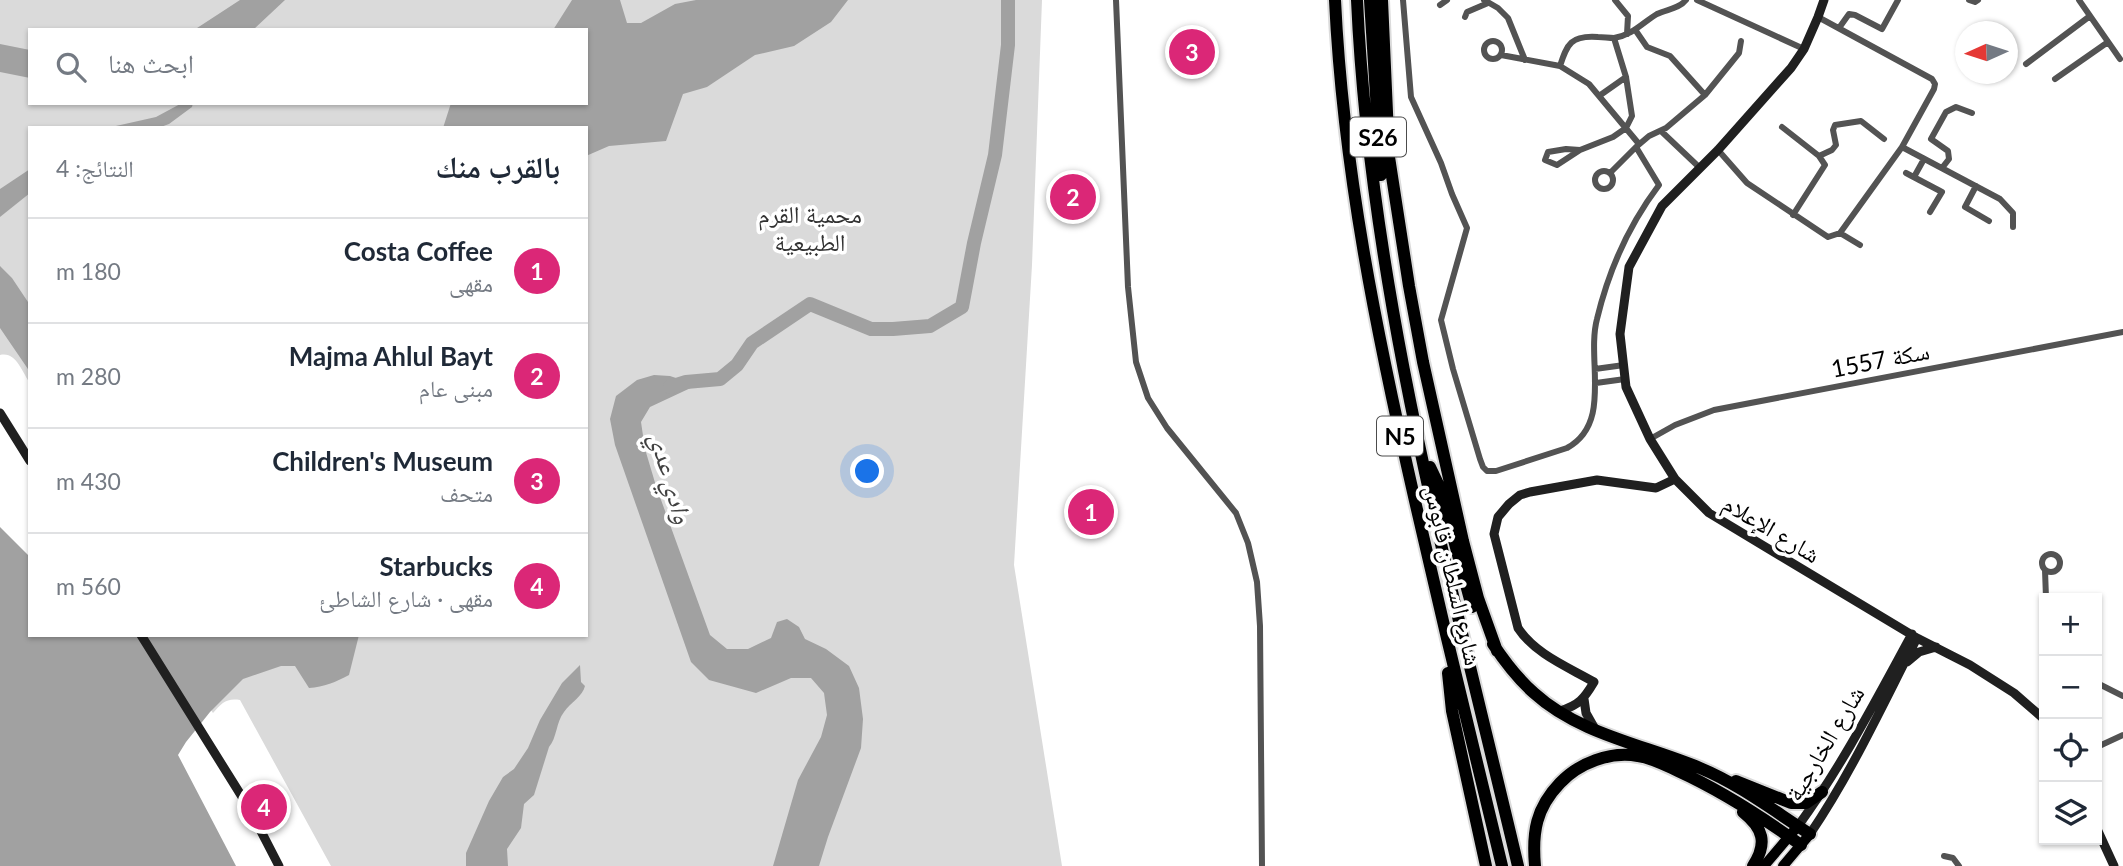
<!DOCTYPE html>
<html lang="ar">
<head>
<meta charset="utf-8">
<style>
  :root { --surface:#fff; --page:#f6f6f7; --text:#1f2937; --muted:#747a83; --line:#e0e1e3; --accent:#db2777 }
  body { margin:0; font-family:Lato,"Noto Naskh Arabic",sans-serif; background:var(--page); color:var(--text); direction:rtl }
  .controls { position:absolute; right:21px; bottom:21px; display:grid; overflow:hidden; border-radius:0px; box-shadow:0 2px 5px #0004 }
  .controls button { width:63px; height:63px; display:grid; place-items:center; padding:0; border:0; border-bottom:2px solid var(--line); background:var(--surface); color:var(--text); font:35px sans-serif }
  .compass { position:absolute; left:1955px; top:21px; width:63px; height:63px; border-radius:50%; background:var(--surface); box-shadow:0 2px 5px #0004; rotate:267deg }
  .you { position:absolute; left:868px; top:472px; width:24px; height:24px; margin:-18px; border:5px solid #fff; border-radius:50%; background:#1a73e8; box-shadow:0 0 0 10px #1a73e833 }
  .badge { display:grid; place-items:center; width:46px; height:46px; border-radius:50%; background:var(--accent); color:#fff; font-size:23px; font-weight:700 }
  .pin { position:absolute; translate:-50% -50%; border:4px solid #fff; box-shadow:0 2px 7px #0006 }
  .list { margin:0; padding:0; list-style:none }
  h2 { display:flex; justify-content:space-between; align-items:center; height:91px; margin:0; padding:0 28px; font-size:30px }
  h2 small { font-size:23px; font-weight:400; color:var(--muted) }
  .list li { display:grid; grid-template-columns:46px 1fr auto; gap:21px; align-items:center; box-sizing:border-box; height:105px; padding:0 28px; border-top:2px solid var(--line) }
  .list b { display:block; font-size:26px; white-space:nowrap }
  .list p { margin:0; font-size:23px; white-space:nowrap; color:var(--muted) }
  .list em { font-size:23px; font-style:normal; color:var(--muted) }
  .icon { flex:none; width:38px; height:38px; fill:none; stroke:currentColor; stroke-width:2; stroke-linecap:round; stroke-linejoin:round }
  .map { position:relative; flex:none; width:2123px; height:866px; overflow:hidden; direction:ltr }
  .search { position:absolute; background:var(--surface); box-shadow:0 2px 5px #0004; left:28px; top:28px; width:560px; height:77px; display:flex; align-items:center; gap:18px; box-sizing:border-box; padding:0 24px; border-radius:0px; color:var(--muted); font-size:26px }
  .panel { position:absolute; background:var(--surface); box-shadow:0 2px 5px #0004; left:28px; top:126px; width:560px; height:511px; border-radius:0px; direction:rtl }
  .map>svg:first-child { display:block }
</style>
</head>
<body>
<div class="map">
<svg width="2123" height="866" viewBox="0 0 2123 866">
  <rect width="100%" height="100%" fill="#fff"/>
  <path fill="#dadada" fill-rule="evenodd" d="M 0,0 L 1042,0 L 1032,265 L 1014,565 L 1062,866 L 331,866 L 240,700 C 226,698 222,703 213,713 L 160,635 L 586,635 L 586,128 L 30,128 L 30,383 C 22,372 16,351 0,355 ZM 30,30 L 586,30 L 586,103 L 30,103 Z"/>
  <path fill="#a1a1a1" d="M 240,0 L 285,0 L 253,30 L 194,30 Z
    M 572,0 L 620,0 L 627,23 L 641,23 L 675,4 L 696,0 L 848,0 L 831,22 L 794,46 L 755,55 L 707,87 L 683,94 L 666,141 L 609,146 L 586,156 L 586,128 L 443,128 L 451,103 L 586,103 L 586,30 L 553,30 Z
    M 0,44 L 30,50 L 30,78 L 0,72 Z
    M 182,103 L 193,103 L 192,107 L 169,124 L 158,128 L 107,128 L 156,117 Z
    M 30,169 L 30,193 L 0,217 L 0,189 Z
    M 0,266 L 12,278 L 28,302 L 30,372 L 0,328 Z
    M 654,375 L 670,376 L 697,385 L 650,407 L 641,422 L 645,449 L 656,486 L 710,635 L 727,649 L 748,649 L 771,638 L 777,622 L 787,619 L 799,627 L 805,639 L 826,649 L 849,666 L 859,688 L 863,719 L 861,748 L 828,837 L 819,866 L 773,866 L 798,780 L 821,737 L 827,715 L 824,693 L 811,678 L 791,678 L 756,693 L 709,680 L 691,662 L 615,445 L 610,419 L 616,396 L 637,380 Z
    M 0,527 L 30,557 L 30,635 L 359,635 L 349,675 C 336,682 324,687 309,688 L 295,666 L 281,666 L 243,679 L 210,712 L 186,742 L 178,755 L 236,866 L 0,866 Z
    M 580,665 L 581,682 L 585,686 C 583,696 570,703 564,712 C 556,722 557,738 549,747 L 534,795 L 524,804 L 521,828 L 507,849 L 508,866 L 466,866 L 466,853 L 489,801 L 503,777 L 514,769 L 528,748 L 540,720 L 562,683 Z"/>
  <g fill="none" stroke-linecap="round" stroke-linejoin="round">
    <path stroke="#a1a1a1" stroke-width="14" d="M 670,387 L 686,382 L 720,379 L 737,365 L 752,343 L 810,304 L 871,329 L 893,329 L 930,326 L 962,307 L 974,243 L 995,155 L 1008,45 L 1008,0"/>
    <defs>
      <path id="primary" d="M 1764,866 L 1798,826
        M 1783,866 L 1810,834"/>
      <path id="highway" d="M 1335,0 C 1343,170 1377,335 1415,501 C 1443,623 1472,744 1502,866
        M 1357,0 C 1370,292 1451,582 1518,866
        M 1370,0 L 1381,175
        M 1382,0 L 1389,157 L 1409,286 L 1423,362 L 1463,541 L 1478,598 L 1497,651
        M 1430,467 L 1440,488 L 1472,607
        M 1493,644 C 1505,662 1518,679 1534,693 C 1579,734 1645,745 1700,768 C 1739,784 1774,811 1810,834
        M 1448,673 L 1452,711 L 1486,866
        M 1736,781 L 1791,803 L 1806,803 L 1822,792
        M 1743,812 C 1763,828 1768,843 1753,866
        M 1535,866 C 1532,832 1536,808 1560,783 C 1579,763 1610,751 1638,756 C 1652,758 1665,765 1678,771 C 1722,791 1762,817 1801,845"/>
    </defs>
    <use href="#primary" stroke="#dbdbdb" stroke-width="13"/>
    <use href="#highway" stroke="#dbdbdb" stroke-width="16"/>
    <path stroke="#535353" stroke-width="6" d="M 1116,0 L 1128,287 L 1136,362 L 1148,398 L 1167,428 L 1236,513 L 1248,543 L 1257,582 L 1260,626 L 1262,866
      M 1403,0 L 1411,97 L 1441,163 L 1452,194 L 1467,228 L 1441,320 L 1453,369 L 1480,459 L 1483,467 L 1487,471 L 1496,471 L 1567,448 C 1613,423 1586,360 1597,319 C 1609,269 1628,226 1659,185 L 1636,147
      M 1484,0 L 1498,8 L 1508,18 L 1525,60
      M 1615,0 L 1628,16 L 1627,34
      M 1697,0 L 1804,49
      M 1969,0 L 1975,2 L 1978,0
      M 2079,0 L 2120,59
      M 1440,5 L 1447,0
      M 1465,17 L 1467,12 L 1488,3
      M 1839,28 L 1849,14 L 1855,15 L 1882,29 L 1898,0
      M 1636,31 L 1647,47 L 1670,56 L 1705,95
      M1484 50a9 9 0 1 1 18 0a9 9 0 1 1-18 0Z
      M 1501,55 L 1560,66 L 1589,84 L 1639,144
      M 2026,64 L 2090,16
      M 1560,66 C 1567,44 1571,35 1598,37 C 1603,37 1609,38 1614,38 C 1633,35 1642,23 1657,14 C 1667,9 1679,9 1686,0
      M 2055,79 L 2108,42
      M 1599,96 L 1626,77
      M 1782,127 L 1819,156 L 1825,165 L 1793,215
      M 1661,131 L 1700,168
      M 1902,147 L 2000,199 L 2013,213 L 2013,227
      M 1580,150 L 1557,165 L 1545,160 L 1548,152 L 1566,149 L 1580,150 L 1613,137 L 1626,128 L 1632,116 L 1626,77 L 1614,38
      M 1718,150 L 1747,183 L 1828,237 L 1840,233 L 1902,147 L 1934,89 L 1935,84 L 1932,79 L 1818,17
      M 1819,156 L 1832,150 L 1836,145 L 1833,130 L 1835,125 L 1861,121 L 1884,139
      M 1942,168 L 1949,159 L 1948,151 L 1931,139 L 1946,112 L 1956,107 L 1972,113
      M1595 180a9 9 0 1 1 18 0a9 9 0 1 1-18 0Z
      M 1610,173 L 1636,147 L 1649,136 L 1666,128 L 1705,95 L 1739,53 L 1741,41
      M 1906,173 L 1942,192 L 1930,212
      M 1914,177 L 1924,159
      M 1976,186 L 1965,207 L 1989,221
      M 1840,233 L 1860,245
      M 1595,369 L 1624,365
      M 1596,383 L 1625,379
      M 1650,439 L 1675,425 L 1714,410 L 2123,332
      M2042 563a9 9 0 1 1 18 0a9 9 0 1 1-18 0Z
      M 2045,570 L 2046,598
      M 2097,683 L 2123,696
      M 2097,747 L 2123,735
      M 1944,856 L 1953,858 L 1959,866"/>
    <path stroke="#202020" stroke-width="9" d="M 1824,0 L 1818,17 L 1804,49 L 1791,68 L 1718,150 L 1662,206 L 1629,267 L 1620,334 L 1626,387 L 1650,439 L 1675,479 L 1709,513 L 1917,638 L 1970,665 L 2014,693 L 2044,719
      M 0,413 L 30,461
      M 141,635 L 249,808 L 279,866
      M 1907,662 L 1919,652 L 1936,647
      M 1584,699 L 1586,713 L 1595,729
      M 1560,711 C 1579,705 1584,699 1594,682 C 1568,667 1535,654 1518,628 L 1494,534 L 1498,517 L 1509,504 L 1520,495 L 1530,492 L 1597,480 L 1656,488 L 1675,479
      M 1798,826 C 1842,766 1876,700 1912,634
      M 2097,829 L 2114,866
      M 1810,834 C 1852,772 1883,704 1917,638"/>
    <use href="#primary" stroke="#000" stroke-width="10"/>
    <use href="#highway" stroke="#000" stroke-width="12"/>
  </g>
  <g text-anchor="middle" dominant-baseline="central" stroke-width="7" stroke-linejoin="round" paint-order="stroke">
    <g fill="#fff" stroke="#4c4c4c" stroke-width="2">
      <rect x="1350" y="117.5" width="56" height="39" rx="5"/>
      <rect x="1377" y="416.5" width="46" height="39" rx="5"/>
    </g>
    <g font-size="23" font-weight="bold" fill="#000">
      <text x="1378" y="137">S26</text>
      <text x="1400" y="436">N5</text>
    </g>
    <g font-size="24" fill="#313131" stroke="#fff">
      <text x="810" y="213">محمية القرم<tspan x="810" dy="28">الطبيعية</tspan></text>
    </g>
    <g font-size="24" fill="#000" stroke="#fff">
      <text transform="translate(1880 359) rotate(-11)">سكة 1557</text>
      <text transform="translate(1772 528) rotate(31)">شارع الإعلام</text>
      <text transform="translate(1454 575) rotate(77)">شارع السلطان قابوس</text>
      <text transform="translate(1824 743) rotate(-59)">شارع الخارجية</text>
    </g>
    <g font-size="26" font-style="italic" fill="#424242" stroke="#fff">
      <text transform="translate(672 478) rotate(74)">وادي عدي</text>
    </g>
  </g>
</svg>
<div class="controls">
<button>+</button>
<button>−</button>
<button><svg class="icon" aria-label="locate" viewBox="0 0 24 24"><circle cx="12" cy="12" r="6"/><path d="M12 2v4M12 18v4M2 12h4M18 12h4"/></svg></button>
<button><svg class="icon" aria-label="layers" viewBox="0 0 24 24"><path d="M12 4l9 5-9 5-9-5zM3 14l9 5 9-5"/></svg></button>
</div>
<svg class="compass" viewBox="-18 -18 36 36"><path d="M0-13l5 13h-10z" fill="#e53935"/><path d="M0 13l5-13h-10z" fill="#747a83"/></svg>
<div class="you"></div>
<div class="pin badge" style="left:1091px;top:512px">1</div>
<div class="pin badge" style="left:1073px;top:197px">2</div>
<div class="pin badge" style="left:1192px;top:52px">3</div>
<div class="pin badge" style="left:264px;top:807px">4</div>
<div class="search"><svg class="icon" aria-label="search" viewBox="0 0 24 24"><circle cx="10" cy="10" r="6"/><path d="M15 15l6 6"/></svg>ابحث هنا</div>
<section class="panel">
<h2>بالقرب منك<small>النتائج: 4</small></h2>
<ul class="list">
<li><span class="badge">1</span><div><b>Costa Coffee</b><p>مقهى</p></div><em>180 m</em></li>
<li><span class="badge">2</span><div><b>Majma Ahlul Bayt</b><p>مبنى عام</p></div><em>280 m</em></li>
<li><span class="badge">3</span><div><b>Children's Museum</b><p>متحف</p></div><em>430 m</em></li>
<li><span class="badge">4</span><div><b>Starbucks</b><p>مقهى · شارع الشاطئ</p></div><em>560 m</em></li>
</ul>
</section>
</div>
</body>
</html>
